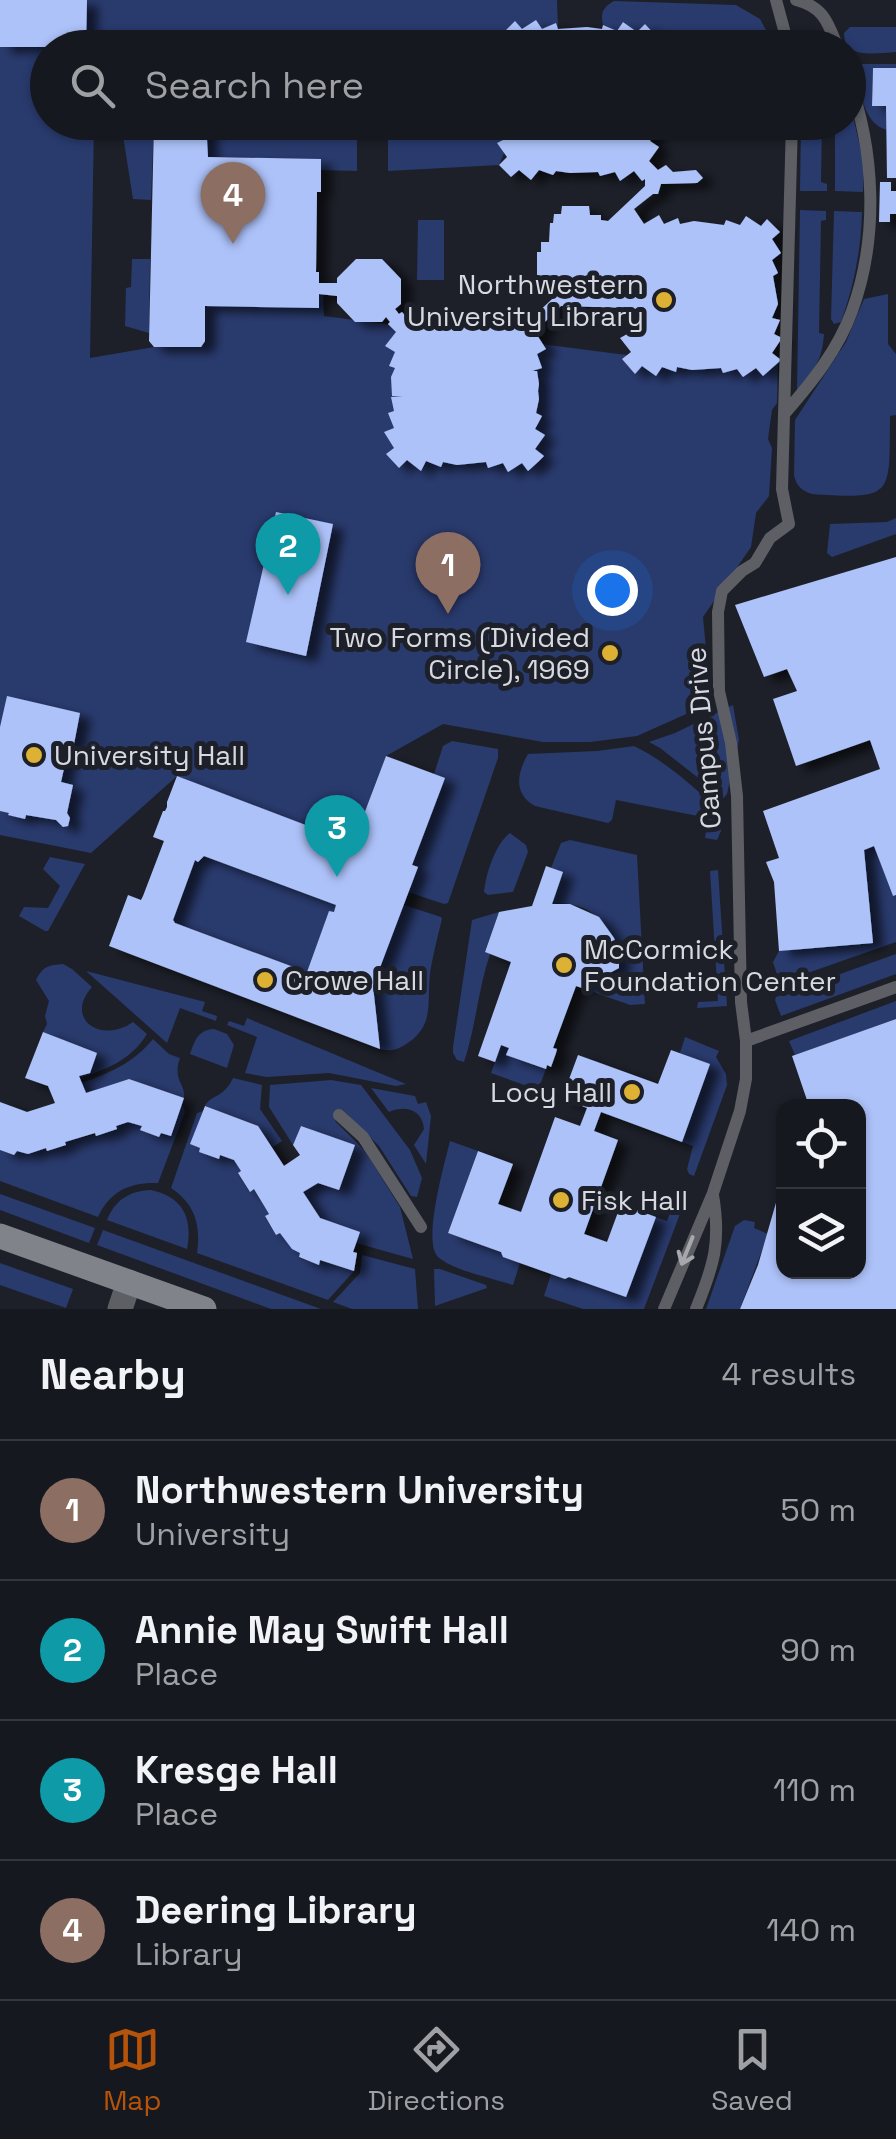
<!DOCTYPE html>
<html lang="en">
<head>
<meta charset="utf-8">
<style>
  :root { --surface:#16181f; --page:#1f2128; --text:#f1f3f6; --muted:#9ea0a4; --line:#35373d; --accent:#b45309 }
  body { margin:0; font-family:"Space Grotesk",sans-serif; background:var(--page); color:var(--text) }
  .controls { position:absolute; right:30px; bottom:30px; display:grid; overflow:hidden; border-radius:20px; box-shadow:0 2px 8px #0004 }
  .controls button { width:90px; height:90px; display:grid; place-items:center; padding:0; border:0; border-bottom:2px solid var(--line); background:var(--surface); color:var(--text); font:50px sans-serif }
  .you { position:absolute; left:612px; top:590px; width:35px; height:35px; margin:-25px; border:8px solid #fff; border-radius:50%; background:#1a73e8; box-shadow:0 0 0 15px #1a73e833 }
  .badge { display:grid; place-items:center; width:65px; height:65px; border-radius:50%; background:var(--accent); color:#fff; font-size:32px; font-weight:700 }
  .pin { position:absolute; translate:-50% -82px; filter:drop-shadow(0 2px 5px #0008) }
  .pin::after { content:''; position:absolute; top:52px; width:35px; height:30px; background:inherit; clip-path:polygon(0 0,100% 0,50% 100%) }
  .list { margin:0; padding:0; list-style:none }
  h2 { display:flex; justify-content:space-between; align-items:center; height:130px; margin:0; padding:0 40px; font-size:42px }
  h2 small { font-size:32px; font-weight:400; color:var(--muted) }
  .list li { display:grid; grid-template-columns:65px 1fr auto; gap:30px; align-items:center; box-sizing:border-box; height:140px; padding:0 40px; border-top:2px solid var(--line) }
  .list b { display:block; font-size:38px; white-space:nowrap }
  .list p { margin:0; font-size:32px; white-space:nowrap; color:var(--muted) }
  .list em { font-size:32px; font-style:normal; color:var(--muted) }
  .icon { flex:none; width:55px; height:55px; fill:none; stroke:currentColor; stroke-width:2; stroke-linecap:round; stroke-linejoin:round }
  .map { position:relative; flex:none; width:896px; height:1309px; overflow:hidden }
  .search { position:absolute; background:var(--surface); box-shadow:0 2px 8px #0004; left:30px; right:30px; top:30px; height:110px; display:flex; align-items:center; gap:25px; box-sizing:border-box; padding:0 35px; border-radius:55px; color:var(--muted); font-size:38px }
  .sheet { height:690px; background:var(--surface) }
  nav { display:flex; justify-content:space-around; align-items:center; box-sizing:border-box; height:140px; border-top:2px solid var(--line); background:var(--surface); font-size:28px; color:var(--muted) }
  nav a { display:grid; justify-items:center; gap:5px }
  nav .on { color:var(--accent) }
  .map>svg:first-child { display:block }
</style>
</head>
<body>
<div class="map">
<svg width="896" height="1309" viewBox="0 0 896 1309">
  <defs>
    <filter id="shadow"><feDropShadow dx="11" dy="6" stdDeviation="5" flood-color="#0009"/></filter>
  </defs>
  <rect width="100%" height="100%" fill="#1d2029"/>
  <path fill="#293a6d" d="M 37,0 L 557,0 L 558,29 L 550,47 L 48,48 L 48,122 L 94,123 L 90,358 L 154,347 L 201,347 L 205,341 L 205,306 L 319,308 L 319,294 L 323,294 L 324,316 L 751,371 L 756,368 L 766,373 L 778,363 L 777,403 L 772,410 L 768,439 L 772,448 L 769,496 L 756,513 L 751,547 L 703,617 L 711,703 L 637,736 L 590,742 L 543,742 L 443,724 L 386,756 L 353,843 L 177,776 L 91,853 L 0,835 L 0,47 L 82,47 Z
    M 614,1 L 736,5 L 760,19 L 775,47 L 651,47 L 649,45 L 658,37 L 645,24 L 637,32 L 623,22 L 617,31 L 603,25 C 600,13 603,7 614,1 Z
    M 850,27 L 896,27 L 896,52 C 876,53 844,60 844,33 Z
    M 862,64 L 896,64 L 896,68 L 873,68 L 872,105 L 886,106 L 887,130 C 864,124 861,93 855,73 L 855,68 Z
    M 849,99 L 864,164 L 863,192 L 835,191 L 835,123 L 848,122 Z
    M 121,123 L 154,123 L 151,200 L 133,199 Z
    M 206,123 L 517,123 L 499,165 L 388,171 L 388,137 L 357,137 L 357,171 L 321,170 L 320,159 L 208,157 Z
    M 801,123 L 822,123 L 821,182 L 827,184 L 827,191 L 800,191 Z
    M 800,210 L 826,211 L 826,220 L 821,221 L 819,333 L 824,334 C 822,362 814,369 797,390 Z
    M 834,211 L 862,212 C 861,250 854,286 841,322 L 834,324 L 831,319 Z
    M 418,220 L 444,220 L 444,280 L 417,280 Z
    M 132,259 L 150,259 L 149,333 L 125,326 L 126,288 L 131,287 Z
    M 888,294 L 888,344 L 896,354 L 896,415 L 890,416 C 889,495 896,500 812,494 C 802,491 796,486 794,475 L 795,420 L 846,342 L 864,299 Z
    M 896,518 L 896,534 L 832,557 L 827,553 L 830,524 L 887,522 Z
    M 733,705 L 739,740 L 727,794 L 724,798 L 660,748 L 649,742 L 675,733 Z
    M 452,741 L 498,749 L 498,758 L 448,903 L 444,904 L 408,892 L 412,865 L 445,778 L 434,774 L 443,746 Z
    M 634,746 C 667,762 695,788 722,813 L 721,831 L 717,840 L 705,838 L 708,818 L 616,800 L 612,820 L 608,823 L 535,806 C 513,794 517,773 528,754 L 597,751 Z
    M 510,833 L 526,845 L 528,852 L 513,892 L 488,895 L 484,892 C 486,874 495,844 510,833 Z
    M 570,840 L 637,855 L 645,1004 L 630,1005 L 582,988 L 618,969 C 619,931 593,899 552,904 L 563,873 L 551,868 L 561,843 Z
    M 874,846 L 893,896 L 896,895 L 896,942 L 782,982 L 779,981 L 773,962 L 779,951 L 864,850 Z
    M 204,856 L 336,905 L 334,912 L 329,911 L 307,972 L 175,923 L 173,920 L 195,860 L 198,861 Z
    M 50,857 L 85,864 L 48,931 L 45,931 L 19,916 L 24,907 L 48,908 L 60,886 L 43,869 Z
    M 718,870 L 727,1006 L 697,1008 L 698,1002 L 718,1001 L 710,871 Z
    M 404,905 L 441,917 L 442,919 C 438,935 434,951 431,967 C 425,1001 438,1026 403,1046 C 394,1051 389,1051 380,1049 L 373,986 Z
    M 499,912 L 485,951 L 490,954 C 478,990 476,1026 464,1062 L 457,1060 L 453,1053 L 453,1047 L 472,920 Z
    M 896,954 L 896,974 L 781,1016 L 775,1000 L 776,997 Z
    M 63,964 L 72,969 L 92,987 C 64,1018 100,1045 133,1022 L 147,1034 C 131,1060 107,1069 80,1078 L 79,1076 L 90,1072 L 97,1053 L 43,1032 L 47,1024 L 45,1016 L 49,1001 L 36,980 C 43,966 49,965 63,964 Z
    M 86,971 L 205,1002 L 202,1011 L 217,1016 L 216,1021 L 180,1008 L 167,1043 Z
    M 896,1001 L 896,1019 L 795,1055 L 789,1041 Z
    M 247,1018 L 406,1084 L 396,1086 L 329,1073 L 267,1077 L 245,1073 L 257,1037 L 227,1025 L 229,1021 L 244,1026 Z
    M 214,1029 L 227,1034 L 234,1045 L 227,1068 L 190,1054 C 195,1040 198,1030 214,1029 Z
    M 685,1037 L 719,1051 L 716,1057 L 726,1074 L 727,1085 L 694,1176 L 689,1174 L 687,1169 L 693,1146 L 682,1142 L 710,1064 L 680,1053 Z
    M 153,1039 L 169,1054 L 180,1058 C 172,1080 186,1084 184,1098 L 129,1079 L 86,1093 L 82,1083 C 109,1073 134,1063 153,1039 Z
    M 501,1045 L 509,1048 L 507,1055 L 546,1069 L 538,1090 L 491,1073 Z
    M 233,1078 L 262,1085 L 260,1109 L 282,1141 L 273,1147 L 258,1126 L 205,1106 C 210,1095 224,1098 233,1078 Z
    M 331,1080 L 361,1085 L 410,1150 L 422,1178 L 417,1197 L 411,1196 L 379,1146 L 343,1110 L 335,1121 L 365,1151 L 400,1207 L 413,1259 L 356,1243 L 320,1218 L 303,1192 L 318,1183 L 339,1190 L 355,1145 L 301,1126 L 293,1145 L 269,1107 L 270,1085 Z
    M 371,1088 L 415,1096 L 418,1104 L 426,1102 L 431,1116 L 426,1164 L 414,1145 L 424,1129 C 422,1109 405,1105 389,1112 Z
    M 182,1104 L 185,1112 L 158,1183 C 130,1182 110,1191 98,1217 L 0,1181 L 0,1150 L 14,1155 L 17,1151 L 28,1154 L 46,1148 L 47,1151 L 66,1146 L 65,1142 L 116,1129 L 116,1126 L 128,1122 L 142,1126 L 141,1130 L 159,1137 L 161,1133 L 170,1136 Z
    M 203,1111 L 191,1144 L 200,1148 L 199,1152 L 218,1159 L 220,1155 L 234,1160 L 241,1171 L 238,1174 L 249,1191 L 254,1189 L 269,1214 L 265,1217 L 276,1235 L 280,1233 L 300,1253 L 299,1258 L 318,1264 L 320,1260 L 354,1271 L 328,1300 L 197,1253 C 201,1225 195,1204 171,1188 L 197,1113 Z
    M 450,1141 L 478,1151 L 448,1233 L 501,1252 L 504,1257 L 520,1263 L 513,1285 C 492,1278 454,1271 438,1257 C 422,1242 445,1162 450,1141 Z
    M 151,1190 C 183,1197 193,1218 187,1249 L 107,1220 C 115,1200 129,1191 151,1190 Z
    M 0,1194 L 95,1228 L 89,1243 L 0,1210 Z
    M 680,1196 L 686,1198 L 644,1309 L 583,1309 L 544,1296 L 551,1274 L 565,1279 L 569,1277 L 626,1297 L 656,1217 L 667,1221 L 675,1199 Z
    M 744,1220 L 755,1222 L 754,1228 L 768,1234 L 740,1309 L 706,1309 L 735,1226 Z
    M 103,1230 L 321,1309 L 271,1309 L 97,1245 Z
    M 362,1255 L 415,1269 L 418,1309 L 352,1309 L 333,1302 L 360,1273 Z
    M 0,1263 L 73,1289 L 66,1308 L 0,1285 Z
    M 434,1269 L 440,1269 L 486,1285 L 487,1288 L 435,1306 Z"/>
  <path fill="#adc2f9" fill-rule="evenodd" filter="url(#shadow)" d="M 0,0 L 87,0 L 86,47 L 0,47 Z
    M 536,20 L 542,29 L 556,23 L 558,29 L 587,27 L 602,29 L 603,25 L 617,31 L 623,22 L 637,32 L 645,24 L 658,38 L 649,45 L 651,48 L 505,48 L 509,42 L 501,35 L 515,21 L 522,29 Z
    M 873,68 L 896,68 L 896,178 L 887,178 L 886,106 L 872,106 Z
    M 154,122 L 206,122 L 208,157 L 321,159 L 321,192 L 317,192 L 316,272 L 319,272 L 319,283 L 337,283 L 337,278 L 356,259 L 382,259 L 401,279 L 401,304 L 395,309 L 399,314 L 402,312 L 409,320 L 424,309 L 429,319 L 443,313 L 445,318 L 475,317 L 489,320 L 491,315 L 505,322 L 510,312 L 522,324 L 532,313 L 534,316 L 568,284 L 568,282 L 537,281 L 537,252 L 541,252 L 541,242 L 549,242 L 550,223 L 553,223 L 554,214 L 561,214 L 562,206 L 589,206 L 590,215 L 601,215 L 601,220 L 608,221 L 645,186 L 645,179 L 642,181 L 634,171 L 620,181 L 615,172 L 600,176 L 598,172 L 570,173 L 556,171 L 553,175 L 539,170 L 531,180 L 519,170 L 511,177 L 499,165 L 507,157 L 497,143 L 507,138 L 501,123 L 650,122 L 655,127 L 650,141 L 659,147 L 649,161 L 658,170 L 666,165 L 673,172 L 696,170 L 703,178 L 697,183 L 661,184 L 658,194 L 653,194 L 634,209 L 644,224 L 659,215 L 664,224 L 678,218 L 680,224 L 694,221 L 724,225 L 726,220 L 740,225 L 746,216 L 761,226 L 767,219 L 780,232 L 772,239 L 781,253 L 772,260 L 778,273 L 773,276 L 778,304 L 772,318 L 780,320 L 774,334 L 782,338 L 772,353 L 781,360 L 763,376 L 756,368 L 743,377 L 737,369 L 723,373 L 721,368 L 692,370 L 677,367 L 676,372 L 662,367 L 656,376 L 642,366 L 635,374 L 622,359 L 631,352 L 620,338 L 629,333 L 624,319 L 629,317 L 627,308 L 561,306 L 543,324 L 545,327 L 537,335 L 546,349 L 537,354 L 542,368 L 532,371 L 537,371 L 539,384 L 538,391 L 539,399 L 536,413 L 542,416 L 535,429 L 545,435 L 535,449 L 544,456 L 538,462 L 528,471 L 522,463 L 508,472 L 503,463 L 488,468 L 486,462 L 457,465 L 443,462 L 441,467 L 426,461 L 421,471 L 407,460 L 399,468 L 386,454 L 394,448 L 384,432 L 394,428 L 388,413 L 394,411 L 391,397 L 403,396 L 392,396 L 391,377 L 395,368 L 389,366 L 395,352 L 385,346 L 396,332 L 388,324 L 390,322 L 386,317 L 382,322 L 355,322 L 337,303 L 337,296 L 319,294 L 319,308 L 205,306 L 205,341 L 201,347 L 154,347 L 149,341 Z
    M 880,182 L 891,182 L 891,191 L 896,191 L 896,214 L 890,214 L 890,222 L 879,222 Z
    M 276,512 L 333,524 L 306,656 L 246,642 Z
    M 896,557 L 896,895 L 893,896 L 874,846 L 864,850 L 873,943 L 779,951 L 774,882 L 766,862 L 779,858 L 763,811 L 880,769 L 870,740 L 796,766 L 773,699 L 797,691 L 787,669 L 764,677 L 735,605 Z
    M 7,696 L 80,713 L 74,744 L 69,746 L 61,782 L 73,785 L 67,813 L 70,818 L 68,826 L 63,827 L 56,820 L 26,815 L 25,819 L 8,815 L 9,813 L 0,811 L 0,727 Z
    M 386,756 L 445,778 L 412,865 L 418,867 L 373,986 L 380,1049 L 109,946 L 128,895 L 141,900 L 143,896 L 164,841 L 153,837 L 163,811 L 165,811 L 167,807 L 167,802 L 177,776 L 353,843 ZM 204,856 L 336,905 L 334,912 L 329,911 L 307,972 L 175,923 L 173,920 L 195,860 L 198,862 Z
    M 546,866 L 563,872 L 552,904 L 570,904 L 599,917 L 614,938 L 619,952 L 619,968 L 582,988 L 576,986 L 553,1048 L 557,1049 L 556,1053 L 551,1067 L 547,1065 L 546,1069 L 506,1055 L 509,1048 L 501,1045 L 495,1062 L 478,1056 L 511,962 L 485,952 L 499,912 L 532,906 Z
    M 896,1019 L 896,1309 L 740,1309 L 758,1265 L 782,1182 L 784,1272 L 858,1272 L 858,1106 L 809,1106 L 792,1056 Z
    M 43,1032 L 97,1053 L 90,1073 L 79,1076 L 86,1093 L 129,1079 L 184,1098 L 171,1136 L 161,1133 L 159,1137 L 140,1130 L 142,1126 L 128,1122 L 116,1126 L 117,1129 L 96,1136 L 95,1133 L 65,1142 L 66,1145 L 47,1151 L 46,1148 L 28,1154 L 17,1151 L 14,1155 L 0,1150 L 0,1102 L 27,1112 L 55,1103 L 48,1086 L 25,1078 Z
    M 671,1050 L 710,1064 L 682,1142 L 601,1112 L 594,1131 L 618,1140 L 584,1234 L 607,1242 L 621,1204 L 656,1217 L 626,1297 L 569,1277 L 565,1279 L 503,1257 L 501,1252 L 448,1233 L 478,1151 L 513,1164 L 498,1204 L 521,1212 L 555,1117 L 580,1126 L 587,1108 L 562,1098 L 578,1055 L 658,1084 Z
    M 205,1106 L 258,1126 L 284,1166 L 300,1155 L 293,1145 L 301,1126 L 355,1145 L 339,1190 L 318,1183 L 303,1192 L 320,1218 L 360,1232 L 353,1252 L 357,1253 L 354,1271 L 320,1260 L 319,1265 L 299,1257 L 300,1253 L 292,1249 L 280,1233 L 276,1235 L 265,1216 L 269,1214 L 254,1189 L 250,1192 L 238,1173 L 241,1171 L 234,1160 L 220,1155 L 219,1159 L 199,1152 L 200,1148 L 190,1144 Z"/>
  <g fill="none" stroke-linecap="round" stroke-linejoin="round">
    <path stroke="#5d5f64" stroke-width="12" d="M 776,0 L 789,48
      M 796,0 C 824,7 828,23 838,48
      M 785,413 C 812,382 838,350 852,311 C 879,237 875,150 848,77
      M 746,1041 L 896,987
      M 339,1115 L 363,1137 L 421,1227
      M 664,1309 L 713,1193 L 740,1111 L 746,1079 L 746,1041 L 741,1002 L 737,796 L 731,743 L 719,691 L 718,612 L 722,591 L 742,571 L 755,563 L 770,538 L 789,524 L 782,489 L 792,122
      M 696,1309 C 714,1265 721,1242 713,1195"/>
    <path stroke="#5d5f64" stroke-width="25" d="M 120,1309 L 129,1282"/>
    <path stroke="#80838a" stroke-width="25" d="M 0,1236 L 204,1309"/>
  </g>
  <defs><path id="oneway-shaft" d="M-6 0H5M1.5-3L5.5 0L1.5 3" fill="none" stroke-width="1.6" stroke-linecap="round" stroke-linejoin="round" transform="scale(2.5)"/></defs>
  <use stroke="#a6a8ae" href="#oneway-shaft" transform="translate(687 1251) rotate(112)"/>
  <g fill="#ddb133" stroke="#1d2029" stroke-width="4">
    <circle cx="664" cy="300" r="10"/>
    <circle cx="610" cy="653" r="10"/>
    <circle cx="34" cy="755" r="10"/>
    <circle cx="564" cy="965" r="10"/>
    <circle cx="265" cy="980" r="10"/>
    <circle cx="632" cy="1092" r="10"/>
    <circle cx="561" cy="1200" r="10"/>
  </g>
  <g text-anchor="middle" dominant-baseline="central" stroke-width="10" stroke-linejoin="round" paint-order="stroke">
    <g font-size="28" fill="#d6d9df" stroke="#1d2029" text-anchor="start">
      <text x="644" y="284" text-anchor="end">Northwestern<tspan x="644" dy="32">University Library</tspan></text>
      <text x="590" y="637" text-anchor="end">Two Forms (Divided<tspan x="590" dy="32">Circle), 1969</tspan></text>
      <text x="54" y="755">University Hall</text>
      <text x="584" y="949">McCormick<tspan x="584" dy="32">Foundation Center</tspan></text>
      <text x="285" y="980">Crowe Hall</text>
      <text x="612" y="1092" text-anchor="end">Locy Hall</text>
      <text x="581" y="1200">Fisk Hall</text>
    </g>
    <g font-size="28" fill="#d6d9df" stroke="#1d2029">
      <text transform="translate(703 738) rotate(-95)">Campus Drive</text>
    </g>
  </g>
</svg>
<div class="controls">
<button><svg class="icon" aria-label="locate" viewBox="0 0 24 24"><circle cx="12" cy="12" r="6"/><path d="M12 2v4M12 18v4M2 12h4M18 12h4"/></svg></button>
<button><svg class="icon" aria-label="layers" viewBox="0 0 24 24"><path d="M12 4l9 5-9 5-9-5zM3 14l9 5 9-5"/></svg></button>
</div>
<div class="you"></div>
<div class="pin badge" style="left:448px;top:614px;background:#8d6e63">1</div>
<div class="pin badge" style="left:288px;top:595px;background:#0f9aa8">2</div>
<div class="pin badge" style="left:337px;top:877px;background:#0f9aa8">3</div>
<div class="pin badge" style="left:233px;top:244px;background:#8d6e63">4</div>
<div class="search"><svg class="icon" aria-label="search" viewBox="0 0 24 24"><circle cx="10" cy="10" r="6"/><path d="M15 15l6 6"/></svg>Search here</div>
</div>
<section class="sheet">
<h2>Nearby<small>4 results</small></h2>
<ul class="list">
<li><span class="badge" style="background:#8d6e63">1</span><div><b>Northwestern University</b><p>University</p></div><em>50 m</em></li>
<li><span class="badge" style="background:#0f9aa8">2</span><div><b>Annie May Swift Hall</b><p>Place</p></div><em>90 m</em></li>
<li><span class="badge" style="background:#0f9aa8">3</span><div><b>Kresge Hall</b><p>Place</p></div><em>110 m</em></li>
<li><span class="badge" style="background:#8d6e63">4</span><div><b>Deering Library</b><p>Library</p></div><em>140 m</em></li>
</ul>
</section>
<nav>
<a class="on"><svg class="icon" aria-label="map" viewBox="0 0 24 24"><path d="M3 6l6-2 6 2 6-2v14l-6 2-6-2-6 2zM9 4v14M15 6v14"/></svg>Map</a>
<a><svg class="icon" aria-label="directions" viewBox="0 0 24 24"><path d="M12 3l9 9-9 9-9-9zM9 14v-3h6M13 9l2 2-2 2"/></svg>Directions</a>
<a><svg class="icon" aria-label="saved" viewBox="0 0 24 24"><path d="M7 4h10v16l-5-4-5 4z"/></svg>Saved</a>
</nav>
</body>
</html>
